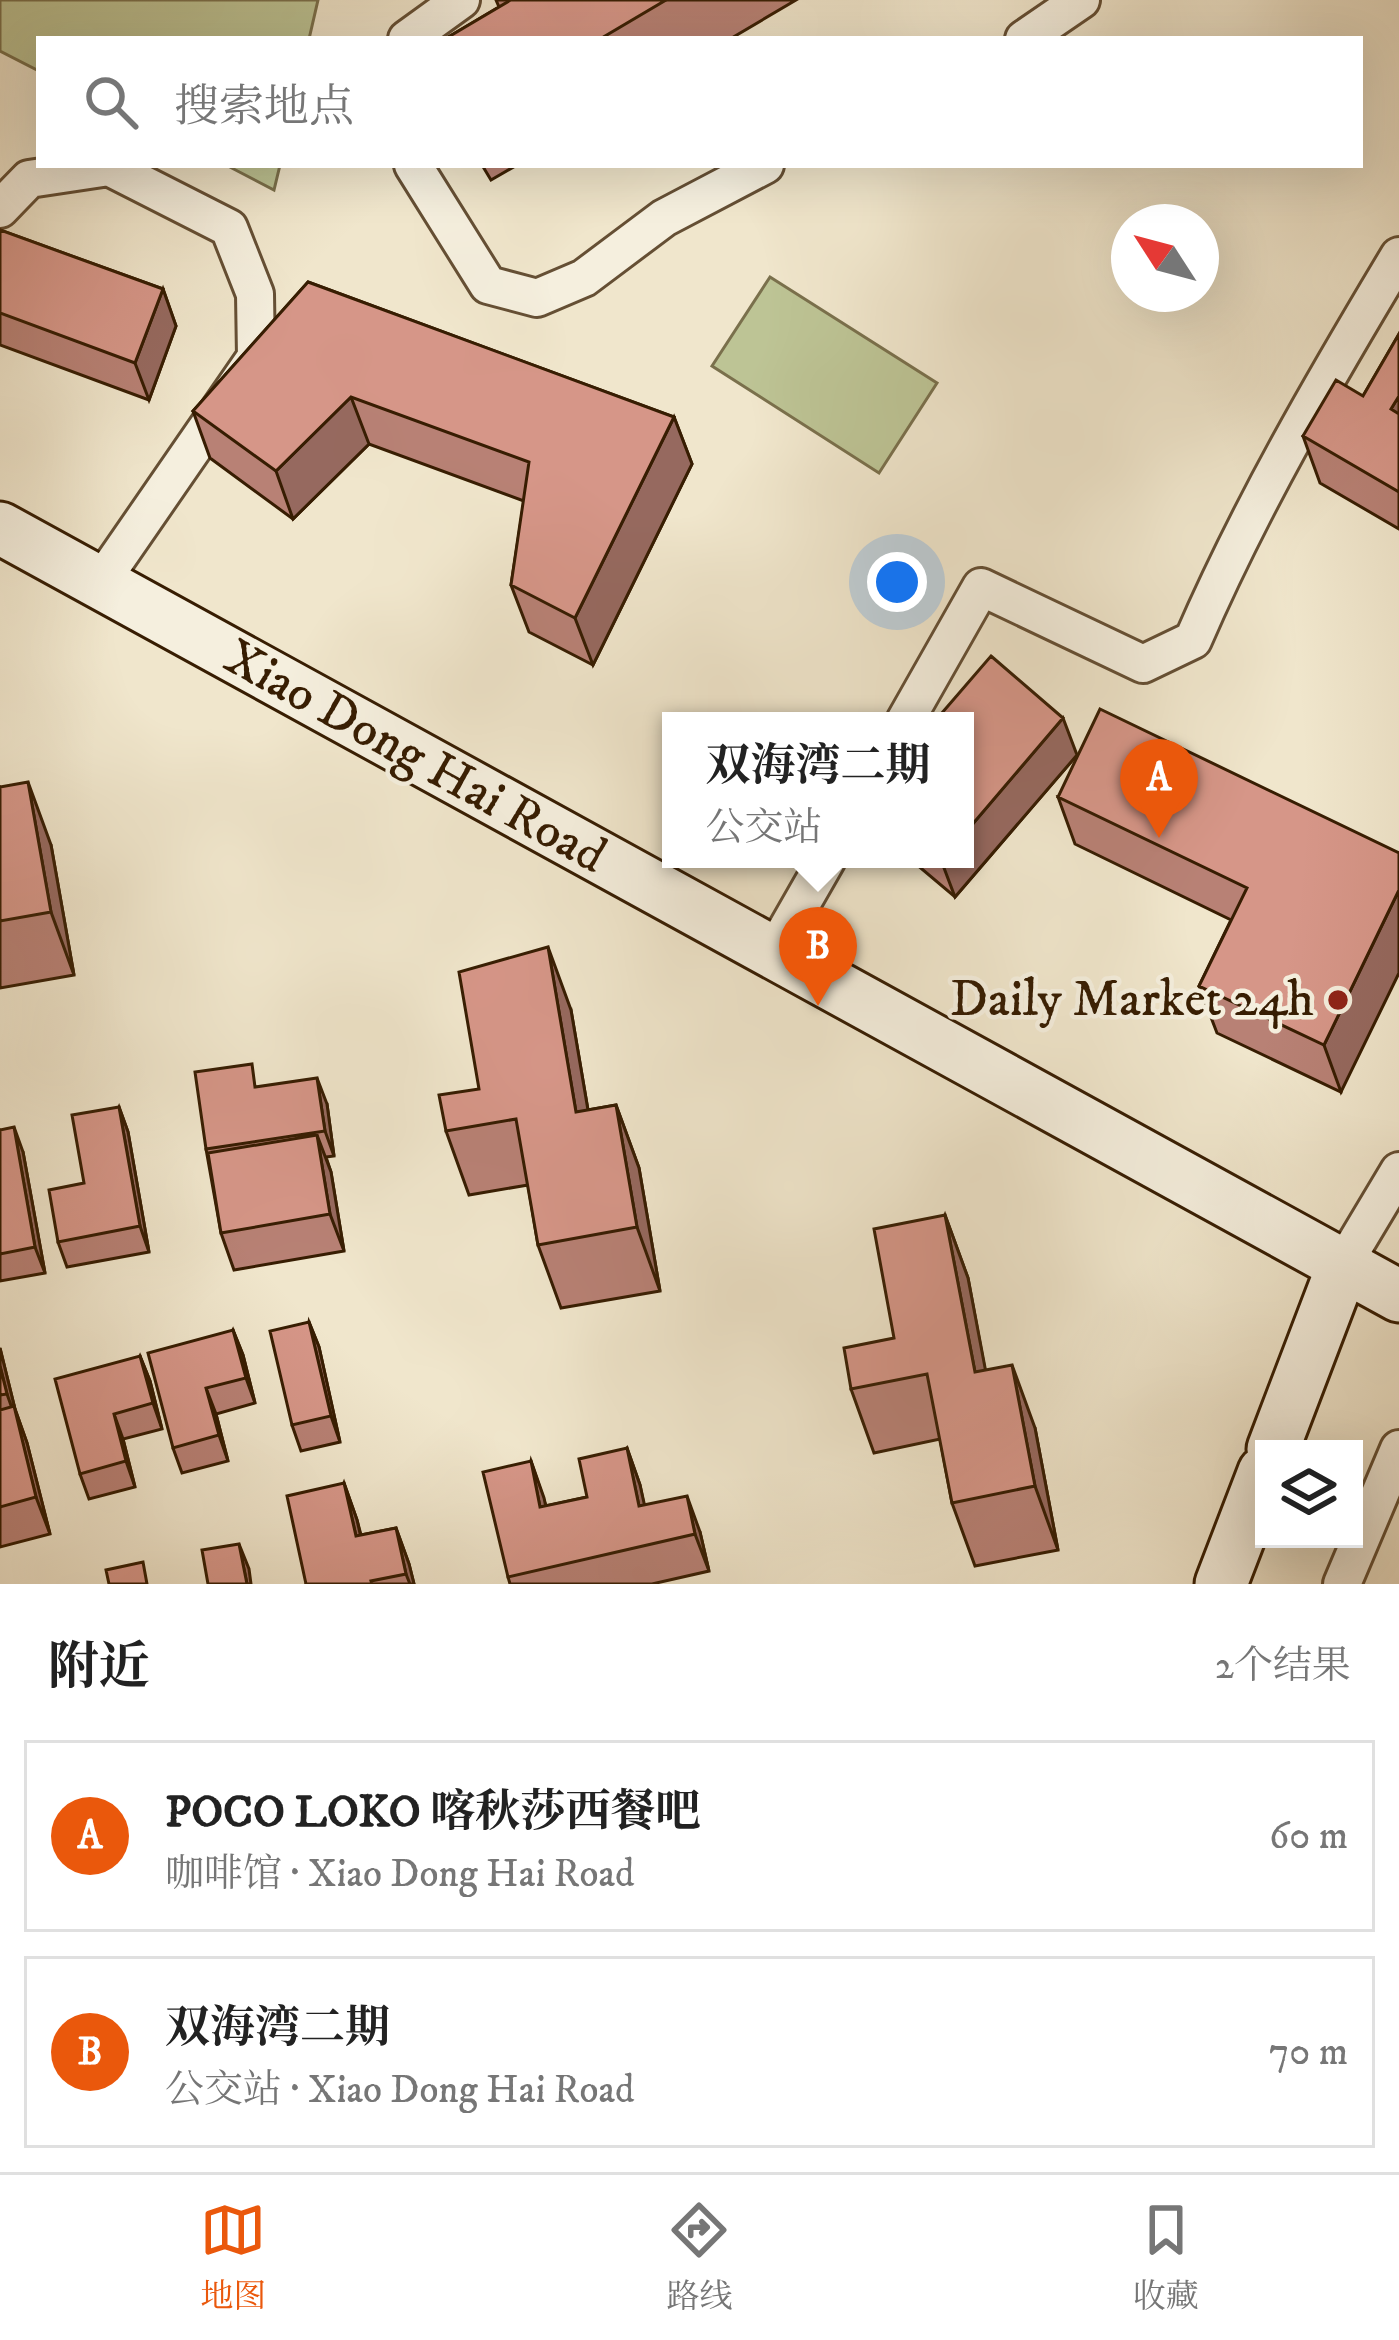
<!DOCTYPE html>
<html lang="zh">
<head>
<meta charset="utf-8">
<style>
  :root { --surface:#fff; --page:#f2f2f2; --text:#222; --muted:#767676; --line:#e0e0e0; --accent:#ea580c }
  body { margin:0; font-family:"IM FELL DW Pica","Noto Serif SC",serif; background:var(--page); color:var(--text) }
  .controls { position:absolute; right:36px; bottom:36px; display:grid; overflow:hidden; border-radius:0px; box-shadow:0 12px 48px #0002 }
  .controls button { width:108px; height:108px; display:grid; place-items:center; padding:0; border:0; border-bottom:3px solid var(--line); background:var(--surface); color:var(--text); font:60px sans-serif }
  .compass { position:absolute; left:1111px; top:204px; width:108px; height:108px; border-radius:50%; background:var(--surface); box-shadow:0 12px 48px #0002; rotate:306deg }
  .you { position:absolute; left:897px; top:582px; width:42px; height:42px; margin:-30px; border:9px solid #fff; border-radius:50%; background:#1a73e8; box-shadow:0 0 0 18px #1a73e833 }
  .badge { display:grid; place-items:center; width:78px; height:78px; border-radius:50%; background:var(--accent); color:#fff; font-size:39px; font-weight:700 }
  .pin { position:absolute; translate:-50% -99px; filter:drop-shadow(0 3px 6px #0008) }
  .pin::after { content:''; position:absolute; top:63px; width:42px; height:36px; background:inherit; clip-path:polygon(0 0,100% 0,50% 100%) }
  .popup { position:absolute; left:662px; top:712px; width:312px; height:156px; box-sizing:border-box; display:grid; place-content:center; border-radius:0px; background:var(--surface); filter:drop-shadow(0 3px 9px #0005); font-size:39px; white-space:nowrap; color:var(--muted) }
  .popup b { font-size:45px; color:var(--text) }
  .popup::after { content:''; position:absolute; left:50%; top:100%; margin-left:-24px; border:24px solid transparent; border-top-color:var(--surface) }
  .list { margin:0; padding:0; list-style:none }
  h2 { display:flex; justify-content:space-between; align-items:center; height:156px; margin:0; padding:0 48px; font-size:51px }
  h2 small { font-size:39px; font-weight:400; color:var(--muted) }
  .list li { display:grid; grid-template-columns:78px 1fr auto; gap:36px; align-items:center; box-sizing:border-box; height:192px; margin:0 24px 24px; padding:0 24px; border:3px solid var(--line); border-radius:0px }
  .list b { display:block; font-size:45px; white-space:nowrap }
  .list p { margin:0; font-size:39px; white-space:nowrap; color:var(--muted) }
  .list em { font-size:39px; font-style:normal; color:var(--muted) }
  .icon { flex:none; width:66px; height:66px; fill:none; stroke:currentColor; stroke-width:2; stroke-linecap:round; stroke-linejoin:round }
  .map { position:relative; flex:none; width:1399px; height:1584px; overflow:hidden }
  .search { position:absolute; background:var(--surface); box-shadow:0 12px 48px #0002; left:36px; right:36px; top:36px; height:132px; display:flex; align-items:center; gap:30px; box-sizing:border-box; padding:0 42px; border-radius:0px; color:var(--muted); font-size:45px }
  .sheet { height:588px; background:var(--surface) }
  nav { display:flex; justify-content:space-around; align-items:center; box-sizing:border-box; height:168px; border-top:3px solid var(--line); background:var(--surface); font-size:33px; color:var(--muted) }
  nav a { display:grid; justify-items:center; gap:6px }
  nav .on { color:var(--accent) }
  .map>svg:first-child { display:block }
</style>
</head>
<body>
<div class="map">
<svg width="1399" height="1584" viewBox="0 0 1399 1584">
  <rect width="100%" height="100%" fill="#f0e6cc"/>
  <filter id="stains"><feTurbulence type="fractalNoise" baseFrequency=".00167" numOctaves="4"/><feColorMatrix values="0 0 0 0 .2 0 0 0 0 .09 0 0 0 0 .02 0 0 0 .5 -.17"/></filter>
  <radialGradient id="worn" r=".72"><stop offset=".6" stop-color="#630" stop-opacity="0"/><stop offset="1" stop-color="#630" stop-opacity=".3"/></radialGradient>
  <path fill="#bdc495" stroke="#7a704c" stroke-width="3" d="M 0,0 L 318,0 L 309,39 L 39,39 L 39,71 L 0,51 Z
    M 226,165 L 280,165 L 274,190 Z
    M 770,277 L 937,383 L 879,473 L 712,366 Z"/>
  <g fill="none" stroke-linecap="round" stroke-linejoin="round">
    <defs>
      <path id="street" d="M 407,39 L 461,0
        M 1024,39 L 1081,0
        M 413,165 L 488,285 L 537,298 L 584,278 L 664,218 L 765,165
        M 0,209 L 29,179 L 109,167 L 229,228 L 255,294 L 256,357 L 100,583
        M 905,721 L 981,587 L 1143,664 L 1193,640 C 1251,506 1324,381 1399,256
        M 772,955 L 827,859
        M 1344,1263 L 1399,1171
        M 1342,1584 L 1399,1449"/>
      <path id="secondary" d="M 0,528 L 1399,1296
        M 1273,1449 L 1344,1263
        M 1221,1584 L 1264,1472"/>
    </defs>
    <use href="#street" stroke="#654f34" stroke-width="42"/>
    <use href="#secondary" stroke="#371d02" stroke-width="57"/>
    <use href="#street" stroke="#f5efde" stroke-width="36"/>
    <use href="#secondary" stroke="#f5efde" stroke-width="51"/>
  </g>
  <path fill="#b88175" stroke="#371d02" stroke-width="3" d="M 496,0 L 796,0 L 730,39 L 445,39 L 499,7 Z
    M 482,165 L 517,165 L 491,180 Z
    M 0,230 L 163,289 L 176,326 L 149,400 L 0,345 Z
    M 308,282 L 674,417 L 692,464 L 593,665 L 529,632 L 511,585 L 524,501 L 369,444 L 293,519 L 210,458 L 193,411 Z
    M 1399,334 L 1399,529 L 1320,483 L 1303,436 L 1363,396 Z
    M 1077,755 L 955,897 L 910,859 L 965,859 Z
    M 0,787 L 51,845 L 74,975 L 0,988 Z
    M 1058,797 L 1399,853 L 1341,1092 L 1217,1033 L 1199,986 L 1231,920 L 1075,844 Z
    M 571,1010 L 588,1110 L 616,1105 L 639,1168 L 660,1291 L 561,1308 L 538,1245 L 528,1185 L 469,1195 L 446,1131 L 479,1089 Z
    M 260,1087 L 327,1104 L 334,1156 L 326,1157 L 331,1172 L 344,1251 L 234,1270 L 221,1233 L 206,1149 Z
    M 119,1107 L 128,1132 L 149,1252 L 67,1267 L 58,1242 Z
    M 0,1130 L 23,1152 L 45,1273 L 0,1281 Z
    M 945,1215 L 968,1278 L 985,1370 L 1035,1428 L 1058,1550 L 975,1566 L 952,1503 L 940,1439 L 874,1453 L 851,1389 L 894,1338 Z
    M 309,1322 L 319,1347 L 340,1442 L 301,1451 L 292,1425 Z
    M 233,1330 L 243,1355 L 255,1403 L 216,1414 L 228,1461 L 182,1473 L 173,1448 Z
    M 0,1348 L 15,1409 L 27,1443 L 50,1534 L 0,1547 Z
    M 140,1356 L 150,1381 L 162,1429 L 123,1439 L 135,1487 L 89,1499 L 80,1474 Z
    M 627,1448 L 640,1485 L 644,1505 L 700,1532 L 709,1571 L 652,1584 L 510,1584 L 508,1577 L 531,1461 L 546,1506 L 587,1497 Z
    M 344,1483 L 357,1520 L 361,1535 L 396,1528 L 409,1564 L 414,1584 L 306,1584 Z"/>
  <path fill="#96695f" stroke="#371d02" stroke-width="3" d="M 163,289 L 176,326 L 149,400 L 135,363 Z
    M 1399,396 L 1399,431 L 1391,409 Z
    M 351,397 L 369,444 L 293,519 L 276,471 Z
    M 674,417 L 692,464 L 593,665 L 575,618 Z
    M 1063,718 L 1077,755 L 955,897 L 941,860 L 965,859 L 965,833 Z
    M 28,782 L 51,845 L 74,975 L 51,912 Z
    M 1399,890 L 1399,973 L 1341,1092 L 1324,1045 Z
    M 548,947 L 571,1010 L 599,1175 L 576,1112 Z
    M 317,1078 L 327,1104 L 334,1156 L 325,1131 Z
    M 616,1105 L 639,1168 L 660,1291 L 637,1227 Z
    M 119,1107 L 128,1132 L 149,1252 L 140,1226 Z
    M 14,1127 L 23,1152 L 45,1273 L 35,1247 Z
    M 317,1135 L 331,1172 L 344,1251 L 330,1214 Z
    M 945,1215 L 968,1278 L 998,1436 L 975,1372 Z
    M 309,1322 L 319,1347 L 340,1442 L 331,1416 Z
    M 233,1330 L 243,1355 L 255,1403 L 246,1378 Z
    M 0,1348 L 15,1409 L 27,1443 L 50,1534 L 36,1497 L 19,1428 L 7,1394 L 0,1366 Z
    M 140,1356 L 150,1381 L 162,1429 L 153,1403 Z
    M 1012,1365 L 1035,1428 L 1058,1550 L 1035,1486 Z
    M 206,1388 L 216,1414 L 228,1461 L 219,1435 Z
    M 114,1414 L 123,1439 L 135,1487 L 126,1461 Z
    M 627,1448 L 640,1485 L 653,1543 L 639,1506 Z
    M 531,1461 L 544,1498 L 554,1544 L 540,1507 Z
    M 344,1483 L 357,1520 L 369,1573 L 356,1536 Z
    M 687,1496 L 700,1532 L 709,1571 L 695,1534 Z
    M 396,1528 L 409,1564 L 414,1584 L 410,1584 L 406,1574 Z
    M 239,1544 L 249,1569 L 251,1584 L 247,1584 Z"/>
  <path fill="#d69688" stroke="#371d02" stroke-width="3" d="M 508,0 L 666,0 L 600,39 L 445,39 L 509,1 Z
    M 0,230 L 163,289 L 135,363 L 0,313 Z
    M 308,282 L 674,417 L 575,618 L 511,585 L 529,462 L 351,397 L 276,471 L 193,411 Z
    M 1399,334 L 1399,396 L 1391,409 L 1399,414 L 1399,492 L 1303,436 L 1336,380 L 1363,396 Z
    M 991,656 L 1063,718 L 965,833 L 965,721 L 935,721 Z
    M 1100,709 L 1399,853 L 1399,890 L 1324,1045 L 1199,986 L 1247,888 L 1058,797 Z
    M 28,782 L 51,912 L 0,921 L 0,787 Z
    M 548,947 L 576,1112 L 616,1105 L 637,1227 L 538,1245 L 516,1119 L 446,1131 L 439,1095 L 479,1089 L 459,972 Z
    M 252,1064 L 255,1087 L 317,1078 L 325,1131 L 206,1149 L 195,1072 Z
    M 119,1107 L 140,1226 L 58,1242 L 49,1190 L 84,1183 L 72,1115 Z
    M 14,1127 L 35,1247 L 0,1254 L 0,1130 Z
    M 317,1135 L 330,1214 L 221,1233 L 208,1153 Z
    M 945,1215 L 975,1372 L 1012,1365 L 1035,1486 L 952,1503 L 927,1374 L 851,1389 L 844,1348 L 894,1338 L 874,1229 Z
    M 309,1322 L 331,1416 L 292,1425 L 270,1331 Z
    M 233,1330 L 246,1378 L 206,1388 L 219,1435 L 173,1448 L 148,1353 Z
    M 140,1356 L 153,1403 L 114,1414 L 126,1461 L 80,1474 L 55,1379 Z
    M 0,1366 L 7,1394 L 0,1395 Z
    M 14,1406 L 36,1497 L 0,1507 L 0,1410 Z
    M 627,1448 L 639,1506 L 687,1496 L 695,1534 L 508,1577 L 483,1472 L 531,1461 L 540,1507 L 587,1497 L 579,1459 Z
    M 344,1483 L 356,1536 L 396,1528 L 406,1574 L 371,1581 L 372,1584 L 306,1584 L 287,1496 Z
    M 239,1544 L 247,1584 L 208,1584 L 202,1550 Z
    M 143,1562 L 147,1584 L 109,1584 L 106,1570 Z"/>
  <circle fill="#8f2418" stroke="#f5efde" stroke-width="4.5" cx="1338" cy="1000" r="12"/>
  <g text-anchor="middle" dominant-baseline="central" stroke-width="9" stroke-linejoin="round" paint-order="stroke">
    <g font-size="51" fill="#371d02" stroke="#f5efde">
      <text transform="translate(415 757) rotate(29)">Xiao Dong Hai Road</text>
    </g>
    <g font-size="51" fill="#371d02" stroke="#f5efde" text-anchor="end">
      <text x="1314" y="1000">Daily Market 24h</text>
    </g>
  </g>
  <rect width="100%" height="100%" filter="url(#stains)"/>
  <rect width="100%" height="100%" fill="url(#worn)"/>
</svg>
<div class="controls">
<button><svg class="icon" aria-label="layers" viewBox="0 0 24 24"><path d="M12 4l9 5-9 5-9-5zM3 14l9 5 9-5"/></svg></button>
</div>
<svg class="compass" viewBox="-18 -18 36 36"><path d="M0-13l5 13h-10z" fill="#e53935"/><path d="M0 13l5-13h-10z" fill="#767676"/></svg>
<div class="you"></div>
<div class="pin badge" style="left:1159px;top:838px">A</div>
<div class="pin badge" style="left:818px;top:1006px">B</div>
<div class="popup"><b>双海湾二期</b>公交站</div>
<div class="search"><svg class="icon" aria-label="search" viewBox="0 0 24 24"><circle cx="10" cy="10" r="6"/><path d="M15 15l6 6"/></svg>搜索地点</div>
</div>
<section class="sheet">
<h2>附近<small>2个结果</small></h2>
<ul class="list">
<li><span class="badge">A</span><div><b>POCO LOKO 喀秋莎西餐吧</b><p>咖啡馆 · Xiao Dong Hai Road</p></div><em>60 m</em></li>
<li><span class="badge">B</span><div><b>双海湾二期</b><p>公交站 · Xiao Dong Hai Road</p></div><em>70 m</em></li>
</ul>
</section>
<nav>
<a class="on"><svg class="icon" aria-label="map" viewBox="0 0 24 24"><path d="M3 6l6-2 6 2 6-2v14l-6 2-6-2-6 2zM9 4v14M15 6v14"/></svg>地图</a>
<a><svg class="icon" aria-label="directions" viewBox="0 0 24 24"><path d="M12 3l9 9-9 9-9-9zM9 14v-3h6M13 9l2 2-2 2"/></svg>路线</a>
<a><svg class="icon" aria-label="saved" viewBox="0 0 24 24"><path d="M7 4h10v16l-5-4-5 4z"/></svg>收藏</a>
</nav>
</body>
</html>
